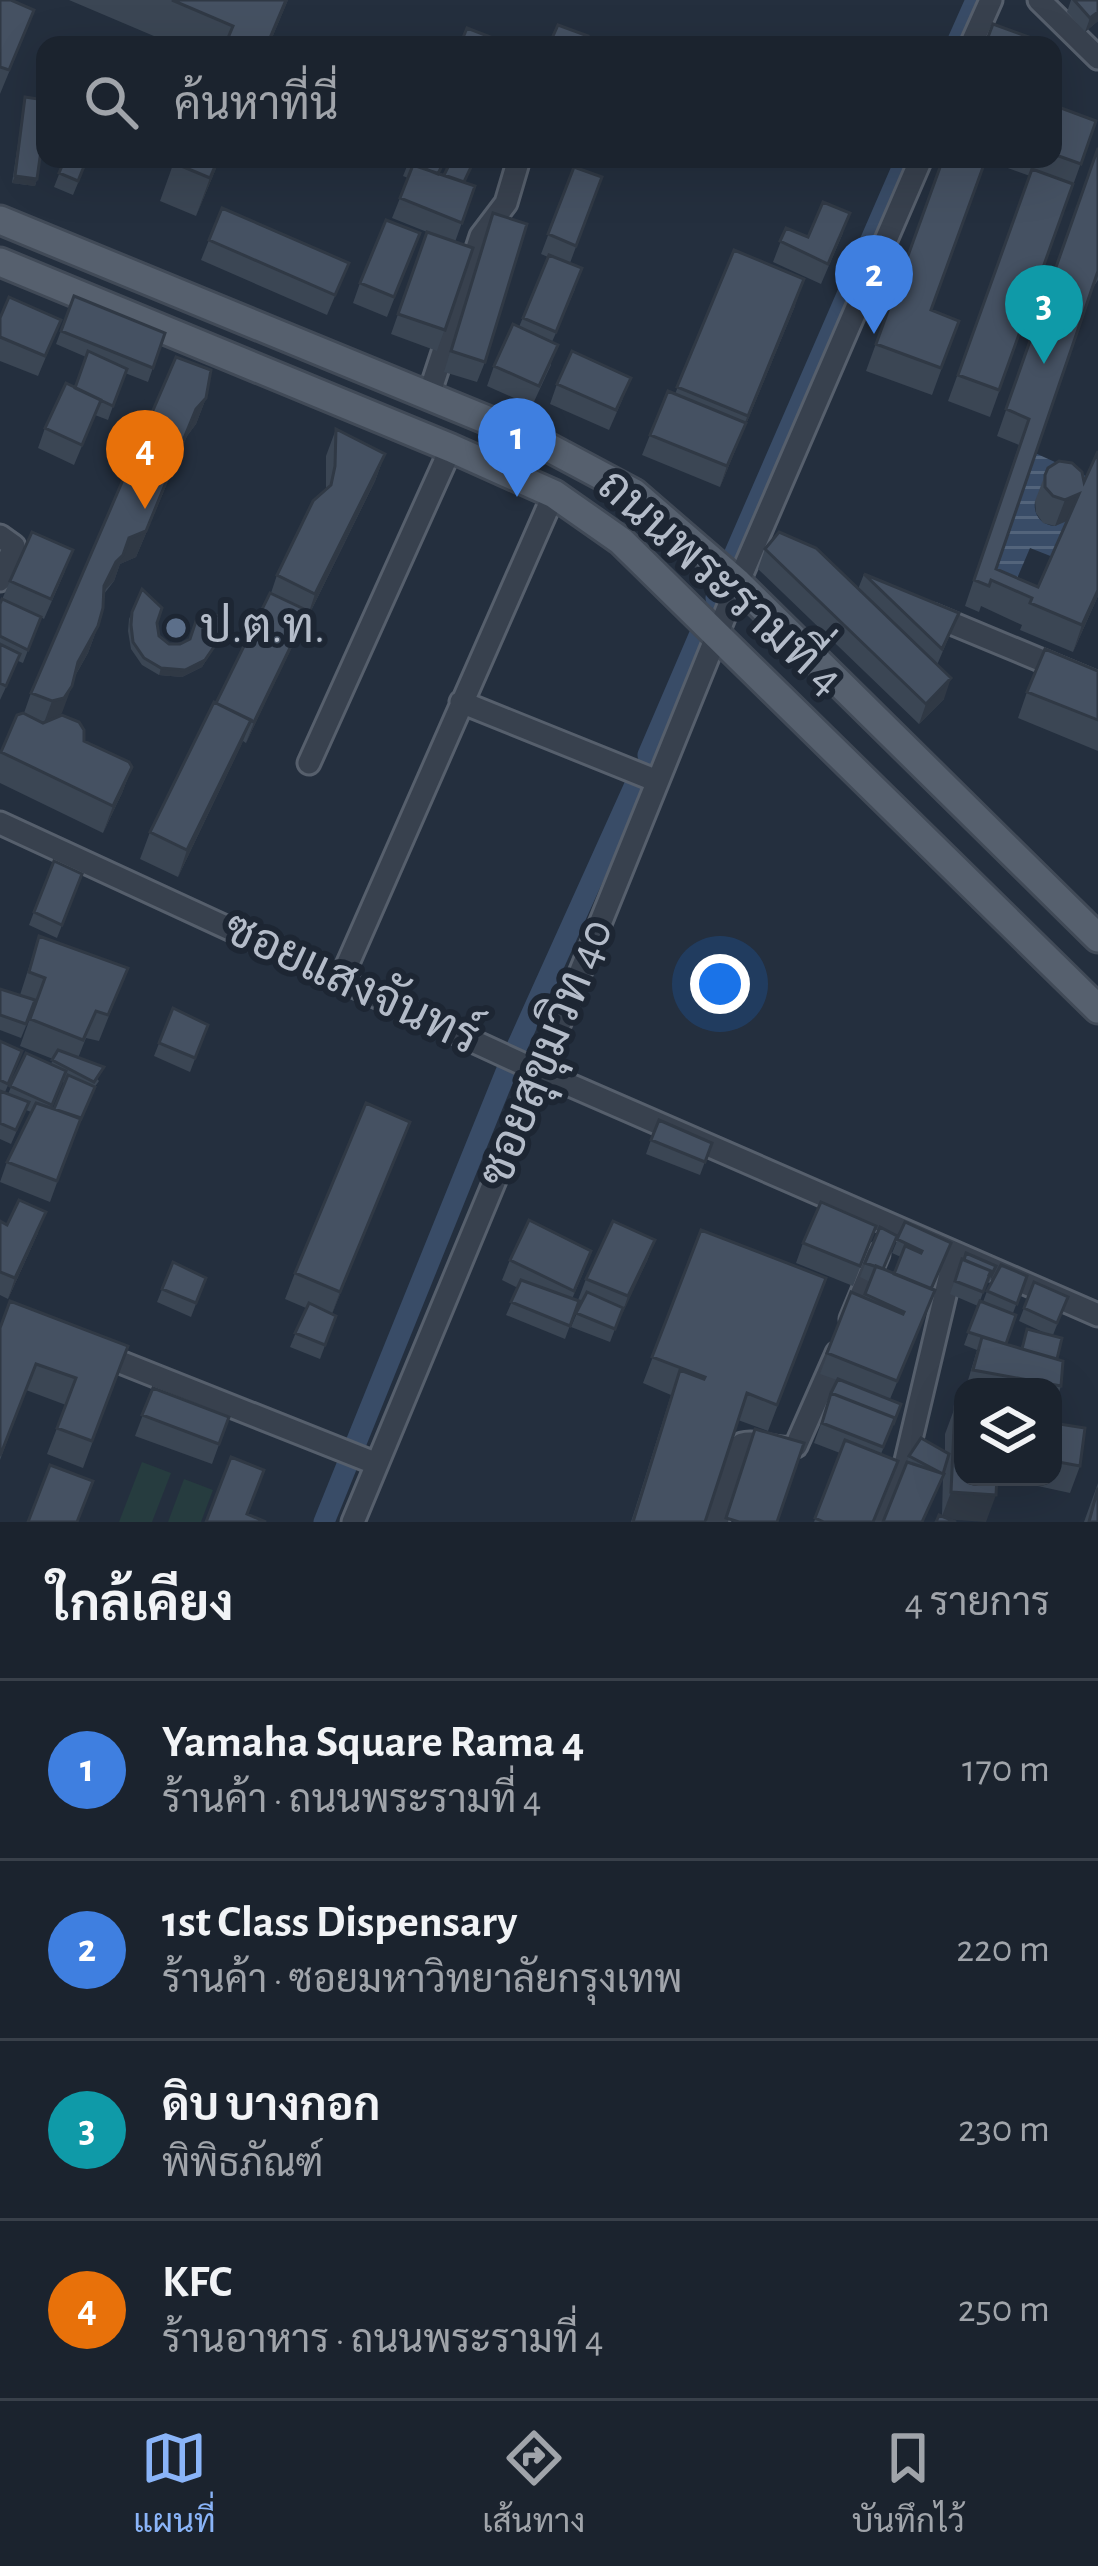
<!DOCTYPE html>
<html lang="th">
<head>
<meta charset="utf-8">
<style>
  :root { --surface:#1b232e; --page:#282f3a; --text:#f1f3f6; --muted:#a0a4aa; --line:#39404a; --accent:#8ab4f8 }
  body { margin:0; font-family:"Alegreya Sans",Sarabun,sans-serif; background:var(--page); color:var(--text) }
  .controls { position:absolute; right:36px; bottom:36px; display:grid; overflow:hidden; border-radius:24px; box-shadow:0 12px 48px #0002 }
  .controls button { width:108px; height:108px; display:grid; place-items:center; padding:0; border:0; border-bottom:3px solid var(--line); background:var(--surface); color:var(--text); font:60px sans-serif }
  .you { position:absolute; left:720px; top:984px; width:42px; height:42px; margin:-30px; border:9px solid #fff; border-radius:50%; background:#1a73e8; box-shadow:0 0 0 18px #1a73e833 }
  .badge { display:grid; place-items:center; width:78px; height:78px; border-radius:50%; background:var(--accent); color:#fff; font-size:39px; font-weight:700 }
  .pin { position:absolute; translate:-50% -99px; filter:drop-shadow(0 3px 6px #0008) }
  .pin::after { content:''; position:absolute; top:63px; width:42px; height:36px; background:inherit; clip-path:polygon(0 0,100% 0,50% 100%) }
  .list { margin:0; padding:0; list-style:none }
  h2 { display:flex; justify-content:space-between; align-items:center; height:156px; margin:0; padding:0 48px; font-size:51px }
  h2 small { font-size:39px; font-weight:400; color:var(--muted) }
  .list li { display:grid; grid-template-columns:78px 1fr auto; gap:36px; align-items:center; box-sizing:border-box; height:180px; padding:0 48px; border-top:3px solid var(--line) }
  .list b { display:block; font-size:45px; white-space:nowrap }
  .list p { margin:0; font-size:39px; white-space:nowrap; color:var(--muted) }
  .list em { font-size:39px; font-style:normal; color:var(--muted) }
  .icon { flex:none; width:66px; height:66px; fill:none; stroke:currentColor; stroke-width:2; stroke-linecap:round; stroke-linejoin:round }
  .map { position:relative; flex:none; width:1098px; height:1522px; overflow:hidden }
  .search { position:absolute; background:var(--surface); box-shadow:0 12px 48px #0002; left:36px; right:36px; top:36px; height:132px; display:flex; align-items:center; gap:30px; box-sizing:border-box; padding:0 42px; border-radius:24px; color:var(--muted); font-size:45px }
  .sheet { height:876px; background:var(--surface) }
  nav { display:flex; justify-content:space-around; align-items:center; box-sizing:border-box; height:168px; border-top:3px solid var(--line); background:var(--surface); font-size:33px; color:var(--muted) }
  nav a { display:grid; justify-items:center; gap:6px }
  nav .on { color:var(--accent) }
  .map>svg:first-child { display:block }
</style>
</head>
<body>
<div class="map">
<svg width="1098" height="1522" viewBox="0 0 1098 1522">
  <defs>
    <pattern id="water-rules" width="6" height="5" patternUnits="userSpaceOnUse" patternTransform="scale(3)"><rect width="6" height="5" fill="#394c67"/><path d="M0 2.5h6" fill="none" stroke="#53647b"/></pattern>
  </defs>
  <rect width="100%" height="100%" fill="#242f3e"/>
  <path fill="#263c3f" d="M 142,1462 L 171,1473 L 152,1522 L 119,1522 Z
    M 184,1479 L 213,1490 L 201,1522 L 168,1522 Z"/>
  <path fill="url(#water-rules)" d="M 1035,453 L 1088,477 L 1073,512 L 1035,501 C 1033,515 1041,525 1055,526 L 1071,517 L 1053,557 L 1030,548 L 1006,604 L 986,595 Z"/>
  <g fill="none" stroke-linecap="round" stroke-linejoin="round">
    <path stroke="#394c67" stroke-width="21" d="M 956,45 L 976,0
      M 731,562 L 906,159
      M 716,598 L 717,594
      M 648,755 L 699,636
      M 324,1522 L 510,1062 L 638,778"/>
    <defs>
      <path id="minor" d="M 1039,0 L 1098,58
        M 971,45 L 991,0
        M 429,395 L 481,236 L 506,203 L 519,159
        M 0,536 L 14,546 L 0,580
        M 932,615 L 1098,684
        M 461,702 L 657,781
        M 309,763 L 451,448
        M 0,823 L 540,1072 L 1098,1315
        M 341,979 L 554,494
        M 851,1319 L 878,1254
        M 95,1352 L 377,1464
        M 353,1522 L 540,1072 L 738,583 L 921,159
        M 717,1522 L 742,1444 C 760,1439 779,1454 796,1446 L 837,1353
        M 884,1522 L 904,1469 L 955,1253"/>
      <path id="major" d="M 0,220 L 531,438 L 634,493 L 738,583 L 1098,938
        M 0,262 L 451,448 L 554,494 L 621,541 L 1098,1009"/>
    </defs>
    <use href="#minor" stroke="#565f6c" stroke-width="27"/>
    <use href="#major" stroke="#414a57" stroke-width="33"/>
    <use href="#minor" stroke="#38414e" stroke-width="21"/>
    <use href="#major" stroke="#56606e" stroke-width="27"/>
  </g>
  <path fill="#3b4654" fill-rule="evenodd" d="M 0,0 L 24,36 L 0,94 Z
    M 69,0 L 288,0 L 269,45 L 175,45 Z
    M 1071,0 L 1098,0 L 1098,21 L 1085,32 L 1067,12 Z
    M 25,97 L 37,179 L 35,186 L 12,183 Z
    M 1053,105 L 1096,121 L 990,417 L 948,401 L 1030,176 L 986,160 L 931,310 L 959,321 L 932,395 L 866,371 L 943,159 L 1053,159 Z
    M 1098,147 L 1098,280 L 1091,291 L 996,569 L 1038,587 L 1067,521 L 1055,526 L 1043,523 L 1036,513 L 1035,501 L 1045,475 L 1084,482 L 1098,451 L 1098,596 L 1073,652 L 1020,630 L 1022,625 L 981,606 L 979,612 L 965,606 L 1019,445 L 997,436 Z
    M 65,159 L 88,159 L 73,195 L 54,187 Z
    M 175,159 L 220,159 L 196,216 L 160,201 Z
    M 410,159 L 439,174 L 475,186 L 455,242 L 473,248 L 437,351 L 391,334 L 427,232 L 392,218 L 408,178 L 403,176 Z
    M 544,159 L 565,159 L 562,167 Z
    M 574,167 L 602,177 L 570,263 L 575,289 L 552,342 L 551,365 L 532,406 L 487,386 L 494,366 L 519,327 L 548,257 L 541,254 Z
    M 493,213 L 485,362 L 477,382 L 444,372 Z
    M 786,228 L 808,237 L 843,233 L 821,284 L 773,262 Z
    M 420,233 L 387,317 L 353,303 L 360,283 Z
    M 209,240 L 349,263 L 327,315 L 201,260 Z
    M 734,250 L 795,306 L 720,487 L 642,455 L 650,435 L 675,394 Z
    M 74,296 L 165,333 L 148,382 L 125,373 L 108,420 L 95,415 L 74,465 L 38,448 L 45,428 L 75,387 L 86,357 L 56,344 Z
    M 0,318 L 53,340 L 38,376 L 0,361 Z
    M 557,384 L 623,398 L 609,430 L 550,404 Z
    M 206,398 L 196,424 L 187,436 L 136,557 L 120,564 L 114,581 L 104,594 L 98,626 L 88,653 L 74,678 L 60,716 L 84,741 L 132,767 L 122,793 L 103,833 L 0,783 L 0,754 L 17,715 L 24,713 L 31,693 Z
    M 336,429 L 385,454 L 375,481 L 306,621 L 304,620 L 246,743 L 243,741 L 178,877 L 140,859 L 150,832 L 216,703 L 271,593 L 277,575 L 326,490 L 326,456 Z
    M 765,549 L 858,589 L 864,574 L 959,613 L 937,665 L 944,699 L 919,724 L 758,569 Z
    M 65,571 L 44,619 L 41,617 L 23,663 L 18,661 L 0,700 L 0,604 L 10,581 Z
    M 142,589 L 157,623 L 159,636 L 169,644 L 220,638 L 202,667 L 182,677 L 159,675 L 142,665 L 131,649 L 128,631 L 129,619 Z
    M 1098,671 L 1098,751 L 1018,718 L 1027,692 Z
    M 82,874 L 57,938 L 29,925 L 34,912 Z
    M 39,936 L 128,968 L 99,1041 L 86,1038 L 78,1058 L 99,1081 L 94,1088 L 75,1133 L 50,1202 L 0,1182 L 7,1162 L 31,1112 L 26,1110 L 11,1144 L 0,1139 L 0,1041 L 17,1065 L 5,1092 L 8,1094 L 26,1053 L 51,1064 L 53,1059 L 20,1046 L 35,1004 L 21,1038 L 0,1030 L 0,989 L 20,995 ZM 62,1082 L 65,1083 L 54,1109 L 52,1108 Z
    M 173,1008 L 208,1025 L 190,1072 L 154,1056 Z
    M 410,1122 L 332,1314 L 336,1316 L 320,1359 L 290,1347 L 306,1308 L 285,1299 L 295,1273 Z
    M 651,1140 L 712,1143 L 700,1175 L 646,1154 Z
    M 0,1221 L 7,1225 L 38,1233 L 8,1299 L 0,1295 Z
    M 905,1222 L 946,1257 L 932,1289 L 935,1290 L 927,1311 L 890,1399 L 901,1404 L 881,1454 L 891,1482 L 874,1522 L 814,1522 L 840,1453 L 814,1443 L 837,1380 L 820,1374 L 851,1292 L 864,1298 L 870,1282 L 860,1277 L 880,1227 L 884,1270 L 894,1274 L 901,1257 L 892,1253 Z
    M 876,1226 L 853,1286 L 796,1263 L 803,1243 Z
    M 701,1230 L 826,1278 L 768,1431 L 738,1420 L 705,1522 L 631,1522 L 671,1395 L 643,1383 Z
    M 655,1240 L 647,1261 L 620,1316 L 610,1342 L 571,1327 L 582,1301 L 578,1300 L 586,1279 Z
    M 962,1259 L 996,1266 L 989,1283 L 987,1282 L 978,1306 L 950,1294 Z
    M 510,1260 L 584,1271 L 572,1299 L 579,1301 L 565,1339 L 506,1315 L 518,1288 L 502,1280 Z
    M 173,1262 L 206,1278 L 191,1317 L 157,1302 Z
    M 1027,1276 L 1013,1313 L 1006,1344 L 1021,1348 L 1027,1329 L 1047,1334 L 1019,1321 L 1034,1282 L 1068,1297 L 1053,1335 L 1061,1386 L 1056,1401 L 1055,1423 L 1080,1466 L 1070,1493 L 997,1477 L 996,1495 L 942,1516 L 943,1474 L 936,1494 L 904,1470 L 909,1456 L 945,1452 L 945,1434 L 955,1407 L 963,1477 L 1053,1477 L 1053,1387 L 966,1387 L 977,1350 L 964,1345 L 980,1301 L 983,1302 L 987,1291 Z
    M 0,1328 L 128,1346 L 83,1468 L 47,1454 L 66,1405 L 26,1390 L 0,1460 Z
    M 153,1388 L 229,1417 L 212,1464 L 135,1436 Z
    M 1098,1483 L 1098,1522 L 1084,1522 Z"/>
  <path fill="#303945" d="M 286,0 L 288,0 L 269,45 L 267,45 Z
    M 1098,12 L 1098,21 L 1085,32 L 1090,18 Z
    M 218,159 L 220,159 L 196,216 L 210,178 Z
    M 15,176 L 37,179 L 35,186 L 12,183 Z
    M 804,279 L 795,306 L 720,487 L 727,466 Z
    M 206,398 L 196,424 L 187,436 L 136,557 L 120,564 L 114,581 L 106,589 L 94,613 L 104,586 L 116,562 L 196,409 Z
    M 385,454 L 375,481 L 306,621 L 315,594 Z
    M 1079,494 L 1069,520 L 1055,526 L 1065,500 Z
    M 1098,590 L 1098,596 L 1073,652 L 1082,625 Z
    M 308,611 L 300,631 L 246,743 L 254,722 Z
    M 98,626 L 88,653 L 68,688 L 78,662 Z
    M 220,638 L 202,667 L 182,677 L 159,675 L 161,668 Z
    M 951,678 L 944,699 L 919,724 L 926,704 Z
    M 72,686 L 62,713 L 54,724 L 42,728 L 52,701 Z
    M 251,720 L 241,746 L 178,877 L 187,850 Z
    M 132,767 L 122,793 L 103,833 L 113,806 Z
    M 410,1122 L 400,1148 L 330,1319 L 340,1292 Z
    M 46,1212 L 38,1233 L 8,1299 L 15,1278 Z
    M 655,1240 L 647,1261 L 621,1317 L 628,1296 Z
    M 951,1492 L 996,1495 L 986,1522 L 941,1519 Z"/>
  <path fill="#455162" stroke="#303945" stroke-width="3" d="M 0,0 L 11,0 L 34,10 L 9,70 L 0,67 Z
    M 172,0 L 286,0 L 267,45 L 225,45 L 233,26 Z
    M 1074,0 L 1098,0 L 1098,12 L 1090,18 Z
    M 993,24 L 1034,39 L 1032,45 L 985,45 Z
    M 558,25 L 588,36 L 585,45 L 549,45 Z
    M 467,28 L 511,45 L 460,45 Z
    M 25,97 L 45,100 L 45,122 L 37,179 L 15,176 Z
    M 1053,105 L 1096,121 L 1081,164 L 1053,154 Z
    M 1098,148 L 1098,271 L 996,569 L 1038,587 L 1079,494 L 1065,500 L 1053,496 L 1045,487 L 1045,475 L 1048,468 L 1059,461 L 1072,463 L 1082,472 L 1084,482 L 1098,451 L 1098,590 L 1082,625 L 1030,603 L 1032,598 L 991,580 L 989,586 L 974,580 L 1029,419 L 1006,409 Z
    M 65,159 L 87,159 L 78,181 L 59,173 Z
    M 175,159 L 218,159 L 210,178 L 174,163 Z
    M 410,159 L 445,159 L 438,174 L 408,162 Z
    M 452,159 L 464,159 L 473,163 L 464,182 L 444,175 Z
    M 943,159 L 986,159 L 931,310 L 959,321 L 941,368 L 876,344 Z
    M 413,165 L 475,186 L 462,223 L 400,198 Z
    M 574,167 L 602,177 L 576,246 L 548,234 Z
    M 1032,169 L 1073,184 L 999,390 L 958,375 Z
    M 823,202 L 850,213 L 828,264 L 780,241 L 786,228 L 808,237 Z
    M 222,208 L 349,263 L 335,295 L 209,240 Z
    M 493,213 L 527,224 L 485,362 L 451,351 Z
    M 386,220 L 420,233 L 394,297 L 360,283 Z
    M 427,232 L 473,248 L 445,330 L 398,314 Z
    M 734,250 L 804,279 L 748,416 L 677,387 Z
    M 549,255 L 582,268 L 556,332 L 523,318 Z
    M 74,296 L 165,333 L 153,368 L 61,331 Z
    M 9,297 L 61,320 L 45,356 L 0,337 L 0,318 Z
    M 513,324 L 558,345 L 539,386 L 494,366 Z
    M 88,351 L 127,369 L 113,406 L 75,388 Z
    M 572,351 L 631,378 L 616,410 L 557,384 Z
    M 176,357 L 211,370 L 206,398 L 196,409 L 146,531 L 129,538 L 123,555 L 116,562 L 104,586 L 103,608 L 98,626 L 78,662 L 72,686 L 64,698 L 52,701 L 31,693 Z
    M 66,383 L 101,400 L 82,445 L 45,428 Z
    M 668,391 L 746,423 L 727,466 L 650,435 Z
    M 336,429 L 385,454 L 315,594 L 277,575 L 313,501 L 331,485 L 335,466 Z
    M 32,532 L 73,550 L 51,599 L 10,581 Z
    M 779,532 L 816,548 L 951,678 L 926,704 L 765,549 Z
    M 864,574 L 959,613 L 942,649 Z
    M 142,589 L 162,608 L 157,623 L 159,636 L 169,644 L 180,644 L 190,639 L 197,618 L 222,615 L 220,638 L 205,660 L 185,670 L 161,668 L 144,658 L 133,642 L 131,625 L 132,612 Z
    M 270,593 L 308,611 L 254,722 L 216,703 Z
    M 2,599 L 41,617 L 28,650 L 0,636 L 0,604 Z
    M 0,644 L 20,654 L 6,686 L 0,683 Z
    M 1045,649 L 1098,671 L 1098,720 L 1027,692 Z
    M 214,702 L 251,720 L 187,850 L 150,832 Z
    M 23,713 L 43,723 L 62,715 L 79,722 L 84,730 L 84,741 L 129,762 L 132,767 L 113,806 L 1,752 L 17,715 Z
    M 54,861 L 82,874 L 62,925 L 34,912 Z
    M 39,936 L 128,968 L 108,1015 L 96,1011 L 83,1040 L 30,1019 L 45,978 L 29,972 Z
    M 0,989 L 35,1000 L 26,1024 L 0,1015 Z
    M 173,1008 L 208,1025 L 195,1058 L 159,1043 Z
    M 0,1041 L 22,1051 L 8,1084 L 0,1080 Z
    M 58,1050 L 104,1067 L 94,1082 L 52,1060 Z
    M 26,1053 L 66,1071 L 52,1105 L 10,1086 Z
    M 68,1075 L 95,1087 L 81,1119 L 54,1109 Z
    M 0,1091 L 29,1102 L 16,1130 L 0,1123 Z
    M 36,1103 L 81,1118 L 57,1181 L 7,1162 Z
    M 366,1103 L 410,1122 L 340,1292 L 295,1273 Z
    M 659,1120 L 712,1143 L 705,1162 L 651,1140 Z
    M 19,1200 L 46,1212 L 15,1278 L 0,1272 L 0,1221 L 7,1225 Z
    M 821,1202 L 876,1226 L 860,1266 L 803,1243 Z
    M 529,1220 L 591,1251 L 574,1291 L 510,1260 Z
    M 613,1221 L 655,1240 L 628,1296 L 586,1279 Z
    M 905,1222 L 951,1243 L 931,1289 L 894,1274 L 905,1246 L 921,1253 L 922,1251 L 897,1239 Z
    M 880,1227 L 897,1236 L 883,1269 L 865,1263 Z
    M 701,1230 L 826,1278 L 777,1405 L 747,1393 L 705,1522 L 633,1522 L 680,1370 L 704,1379 L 705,1377 L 652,1357 Z
    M 966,1253 L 996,1266 L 991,1276 L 989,1275 L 991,1271 L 964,1260 Z
    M 962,1259 L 991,1271 L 983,1292 L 955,1281 Z
    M 173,1262 L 206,1278 L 196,1303 L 162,1289 Z
    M 1001,1265 L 1027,1276 L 1017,1304 L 987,1291 Z
    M 876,1266 L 935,1290 L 897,1381 L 827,1353 L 851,1292 L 903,1314 L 904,1312 L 865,1294 Z
    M 521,1280 L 579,1301 L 570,1326 L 511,1302 Z
    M 1034,1282 L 1068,1297 L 1057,1323 L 1024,1308 Z
    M 587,1292 L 623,1308 L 615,1329 L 576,1313 Z
    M 10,1301 L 128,1346 L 92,1441 L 57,1428 L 76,1378 L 36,1364 L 0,1456 L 0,1328 Z
    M 980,1301 L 1016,1315 L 1006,1344 L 968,1332 Z
    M 309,1303 L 336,1316 L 325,1345 L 295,1333 Z
    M 1027,1329 L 1062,1338 L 1057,1359 L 1022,1349 Z
    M 982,1337 L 1063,1361 L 1061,1386 L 973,1370 Z
    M 838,1379 L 901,1404 L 893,1425 L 895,1418 L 831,1393 Z
    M 153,1388 L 229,1417 L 219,1444 L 142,1415 Z
    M 831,1393 L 895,1418 L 883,1447 L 822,1423 Z
    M 1053,1396 L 1056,1396 L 1055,1423 L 1053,1423 Z
    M 955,1407 L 963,1408 L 963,1477 L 997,1477 L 996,1495 L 951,1492 Z
    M 1053,1423 L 1085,1428 L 1080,1466 L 1053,1461 Z
    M 755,1429 L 804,1443 L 777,1522 L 739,1522 L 726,1518 Z
    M 921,1438 L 949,1454 L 943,1474 L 909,1456 Z
    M 845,1440 L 898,1461 L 873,1522 L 824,1522 L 815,1518 Z
    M 231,1457 L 264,1470 L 247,1514 L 266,1522 L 206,1522 Z
    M 907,1462 L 944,1474 L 922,1522 L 883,1522 Z
    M 50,1465 L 93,1481 L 77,1522 L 28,1522 Z
    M 1098,1488 L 1098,1522 L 1089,1522 Z
    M 939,1515 L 956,1522 L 936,1522 Z"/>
  <circle fill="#5c6f8a" stroke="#1d2633" stroke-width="4.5" cx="176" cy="628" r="12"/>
  <g text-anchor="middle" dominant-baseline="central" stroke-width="12" stroke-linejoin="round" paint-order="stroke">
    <g font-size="48" fill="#b4bcc9" stroke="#1d2633">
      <text transform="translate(720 583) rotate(42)">ถนนพระรามที่ 4</text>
      <text transform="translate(351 984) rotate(25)">ซอยแสงจันทร์</text>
      <text transform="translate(547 1053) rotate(-68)">ซอยสุขุมวิท 40</text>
    </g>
    <g font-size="48" fill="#b4bcc9" stroke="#1d2633" text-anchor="start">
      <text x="200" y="628">ป.ต.ท.</text>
    </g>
  </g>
</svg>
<div class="controls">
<button><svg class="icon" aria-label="layers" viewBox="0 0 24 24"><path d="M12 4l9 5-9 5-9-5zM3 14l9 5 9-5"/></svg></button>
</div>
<div class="you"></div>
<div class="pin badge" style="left:517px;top:497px;background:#3f7fe0">1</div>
<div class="pin badge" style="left:874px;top:334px;background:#3f7fe0">2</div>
<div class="pin badge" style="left:1044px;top:364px;background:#0f9aa8">3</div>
<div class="pin badge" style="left:145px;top:509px;background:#e8710a">4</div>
<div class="search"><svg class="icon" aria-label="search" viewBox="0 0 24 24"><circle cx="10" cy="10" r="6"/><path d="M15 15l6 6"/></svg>ค้นหาที่นี่</div>
</div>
<section class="sheet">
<h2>ใกล้เคียง<small>4 รายการ</small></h2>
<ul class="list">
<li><span class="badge" style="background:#3f7fe0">1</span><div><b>Yamaha Square Rama 4</b><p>ร้านค้า · ถนนพระรามที่ 4</p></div><em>170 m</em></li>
<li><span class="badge" style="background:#3f7fe0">2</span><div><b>1st Class Dispensary</b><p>ร้านค้า · ซอยมหาวิทยาลัยกรุงเทพ</p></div><em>220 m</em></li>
<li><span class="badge" style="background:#0f9aa8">3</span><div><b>ดิบ บางกอก</b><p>พิพิธภัณฑ์</p></div><em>230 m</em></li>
<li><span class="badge" style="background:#e8710a">4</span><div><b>KFC</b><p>ร้านอาหาร · ถนนพระรามที่ 4</p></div><em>250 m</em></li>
</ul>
</section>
<nav>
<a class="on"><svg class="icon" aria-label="map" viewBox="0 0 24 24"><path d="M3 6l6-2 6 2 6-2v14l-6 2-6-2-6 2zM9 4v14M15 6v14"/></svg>แผนที่</a>
<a><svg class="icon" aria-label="directions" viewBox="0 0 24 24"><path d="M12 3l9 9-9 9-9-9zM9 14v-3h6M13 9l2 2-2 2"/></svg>เส้นทาง</a>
<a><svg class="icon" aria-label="saved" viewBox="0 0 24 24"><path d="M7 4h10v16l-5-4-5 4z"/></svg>บันทึกไว้</a>
</nav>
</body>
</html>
